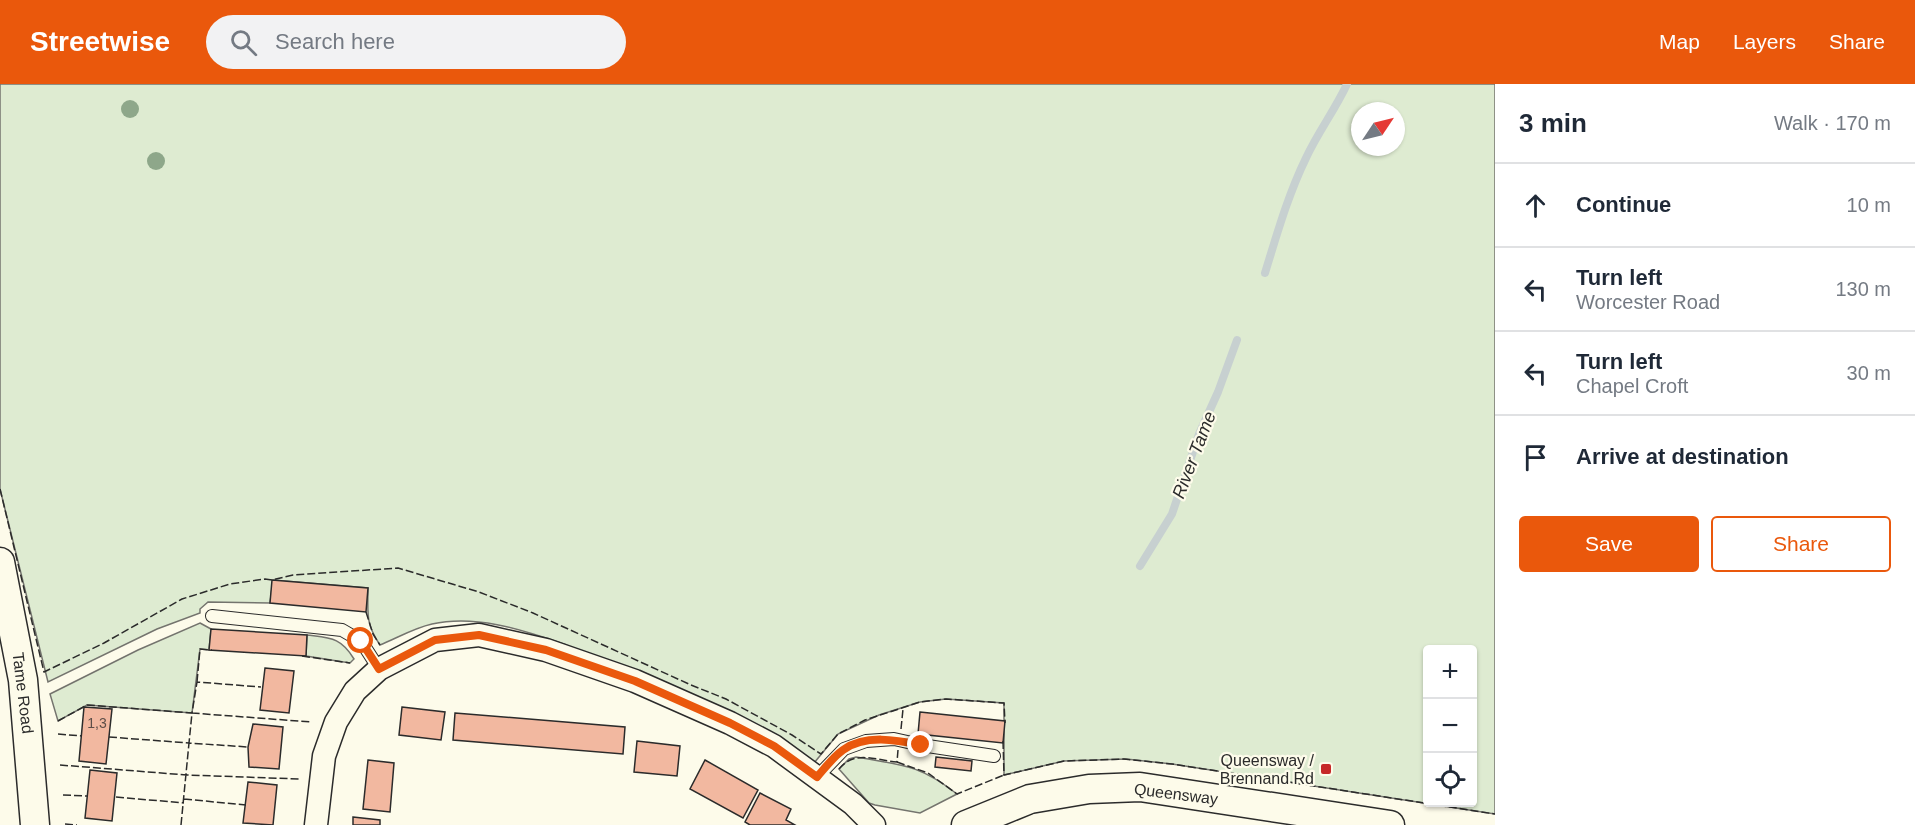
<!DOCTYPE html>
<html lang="en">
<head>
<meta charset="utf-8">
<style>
  :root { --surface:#fff; --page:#f2f2f3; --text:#1f2937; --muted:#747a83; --line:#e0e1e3; --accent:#ea580c }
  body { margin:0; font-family:Arial,sans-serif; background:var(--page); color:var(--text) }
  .controls { position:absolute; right:18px; bottom:18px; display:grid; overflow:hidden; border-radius:6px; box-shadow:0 2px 4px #0004 }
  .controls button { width:54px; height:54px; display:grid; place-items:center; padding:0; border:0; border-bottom:2px solid var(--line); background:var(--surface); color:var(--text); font:30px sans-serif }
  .compass { position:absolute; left:1351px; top:18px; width:54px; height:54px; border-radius:50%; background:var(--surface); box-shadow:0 2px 4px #0004; rotate:55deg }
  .stop { position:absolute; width:18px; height:18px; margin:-14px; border:4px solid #ea580c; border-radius:50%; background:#fff }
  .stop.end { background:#ea580c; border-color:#fff; box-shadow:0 2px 6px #0008 }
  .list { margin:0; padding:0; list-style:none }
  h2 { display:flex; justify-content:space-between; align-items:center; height:78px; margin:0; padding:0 24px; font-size:26px }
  h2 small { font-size:20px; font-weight:400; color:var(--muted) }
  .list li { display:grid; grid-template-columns:39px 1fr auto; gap:18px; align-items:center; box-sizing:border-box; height:84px; padding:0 24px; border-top:2px solid var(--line) }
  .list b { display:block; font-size:22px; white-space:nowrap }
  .list p { margin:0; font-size:20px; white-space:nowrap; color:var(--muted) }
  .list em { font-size:20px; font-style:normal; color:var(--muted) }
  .actions { display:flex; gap:12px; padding:18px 24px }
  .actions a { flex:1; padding:14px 0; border:2px solid var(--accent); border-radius:6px; text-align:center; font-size:21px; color:var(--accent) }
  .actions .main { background:var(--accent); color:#fff }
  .icon { flex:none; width:33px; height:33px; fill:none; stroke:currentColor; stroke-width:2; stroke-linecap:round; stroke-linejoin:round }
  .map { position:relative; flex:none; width:1495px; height:741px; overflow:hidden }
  header { display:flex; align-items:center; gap:36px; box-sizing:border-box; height:84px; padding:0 30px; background:var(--accent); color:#fff }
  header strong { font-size:28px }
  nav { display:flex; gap:33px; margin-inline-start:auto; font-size:21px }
  .search { width:420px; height:54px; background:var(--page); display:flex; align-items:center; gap:15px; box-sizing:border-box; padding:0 21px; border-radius:33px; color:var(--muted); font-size:22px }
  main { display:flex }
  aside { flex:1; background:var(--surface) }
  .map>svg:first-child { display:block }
</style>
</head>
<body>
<header>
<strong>Streetwise</strong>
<div class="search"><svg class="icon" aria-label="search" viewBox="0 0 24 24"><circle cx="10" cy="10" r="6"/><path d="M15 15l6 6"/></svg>Search here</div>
<nav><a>Map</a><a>Layers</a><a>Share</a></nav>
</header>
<main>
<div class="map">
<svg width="1495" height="741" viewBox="0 0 1495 741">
  <rect width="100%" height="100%" fill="#fdfbea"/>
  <path fill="#deebd1" stroke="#74746e" stroke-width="1.5" fill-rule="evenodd" d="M 0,0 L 1495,0 L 1495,730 L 1172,680 L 1126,675 L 1064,677 L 1004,691 L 1004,619 L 946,615 L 920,618 L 879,631 L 838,650 L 814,679 L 564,560 C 522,546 476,530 432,540 C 414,544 397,554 380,561 C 365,539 368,528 368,504 L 273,496 L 270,519 L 208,518 L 200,525 L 200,529 L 157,545 L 48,598 L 0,405 ZM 1360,27 L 1396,27 L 1396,63 L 1360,63 ZM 1428,566 L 1472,566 L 1472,718 L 1428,718 Z
    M 200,539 L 211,545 L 209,566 L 200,565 L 192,629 L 87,621 L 58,637 L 50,610 L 138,566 Z
    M 307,551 C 330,554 341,553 354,575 L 350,579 L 306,572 Z
    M 856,673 C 901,681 919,680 957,710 L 920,729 L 875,721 L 869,719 L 839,685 L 849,675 Z"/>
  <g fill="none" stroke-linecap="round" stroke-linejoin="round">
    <path stroke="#c7d0d0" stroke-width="8" d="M 1265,189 C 1277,150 1288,111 1306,74 C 1318,48 1335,26 1347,0
      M 1140,482 L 1172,430 L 1199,350 L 1218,308 L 1237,256"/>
  </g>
  <path fill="#f2b8a0" stroke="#2b2b2b" stroke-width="1.5" d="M 272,496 L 368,504 L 366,528 L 270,519 Z
    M 211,545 L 307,551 L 306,572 L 209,566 Z
    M 265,584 L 294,587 L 289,629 L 260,626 Z
    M 84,623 L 112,625 L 106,680 L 79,677 Z
    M 402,623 L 445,628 L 441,656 L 399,651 Z
    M 920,628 L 1005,637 L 1003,659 L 918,650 Z
    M 455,629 L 625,643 L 623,670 L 453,656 Z
    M 253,640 L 283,643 L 279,685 L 249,683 L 248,663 Z
    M 637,657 L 680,662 L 677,692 L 634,688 Z
    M 936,673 L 972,677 L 971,687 L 935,683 Z
    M 368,676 L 394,679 L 390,728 L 363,725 Z
    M 705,676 L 758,706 L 743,734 L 690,705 Z
    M 90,686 L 117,689 L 112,737 L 85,734 Z
    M 248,698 L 277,701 L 273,741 L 243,739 Z
    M 760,709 L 791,725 L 786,736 L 795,741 L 750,741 L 745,738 Z
    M 353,733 L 380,736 L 380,741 L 353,741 Z"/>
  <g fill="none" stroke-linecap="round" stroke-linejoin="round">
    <defs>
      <path id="service" d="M 212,532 L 342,546 L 361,557 L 379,585
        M 817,693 L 844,665 L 866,657 L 894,655 L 921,661 L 994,672"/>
      <path id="minor" d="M 316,741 L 324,672 L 336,638 L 355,607 L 379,585 L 435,556 L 479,551 L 546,566 L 635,597 L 730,639 L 774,662 L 853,720 L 874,741"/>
      <path id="tertiary" d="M 0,478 L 23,596 L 35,741
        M 966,741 L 1030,715 L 1089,705 L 1140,703 L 1390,741"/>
    </defs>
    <use href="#service" stroke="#2b2b2b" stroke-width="14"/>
    <use href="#minor" stroke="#2b2b2b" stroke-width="25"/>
    <use href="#tertiary" stroke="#2b2b2b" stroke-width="31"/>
    <use href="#service" stroke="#fdfbea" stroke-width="12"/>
    <use href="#minor" stroke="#fdfbea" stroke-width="22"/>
    <use href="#tertiary" stroke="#fdfbea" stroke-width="28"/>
    <path stroke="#2b2b2b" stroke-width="1.5" stroke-dasharray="8 3" stroke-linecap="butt" d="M 0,405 L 44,588 L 104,559 L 182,515 L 230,500 L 265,495 L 272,496 L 293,491 L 398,484 L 479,508 L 533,529 L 691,601 L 726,615 L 792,651 L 821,670 L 838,650 L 865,636 L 920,618 L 946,615 L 1004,619 L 1005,639
      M 366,528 L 373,550 L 380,561
      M 302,572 L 350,579
      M 197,598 L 200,565 L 212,566
      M 58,637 L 87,621 L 192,629 L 197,598 L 261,603
      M 901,645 L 903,625
      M 58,650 L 82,652
      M 109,653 L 189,659 L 192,629 L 311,638
      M 1003,657 L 1004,691 L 1064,677 L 1124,675 L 1172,680 L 1495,730
      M 897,678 L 928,689 L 957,710 L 1004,691
      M 60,681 L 187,691 L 300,695
      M 839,685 C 854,666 875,676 897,678 L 898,666
      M 63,711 L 88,712
      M 116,713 L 184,719
      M 184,715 L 246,721
      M 65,740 L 77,741
      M 181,741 L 189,659 L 248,663"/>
  </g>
  <g fill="#8ea78a">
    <circle cx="130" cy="25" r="9"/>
    <circle cx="156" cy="77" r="9"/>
  </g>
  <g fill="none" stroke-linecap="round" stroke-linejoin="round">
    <path stroke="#ea580c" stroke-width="8" d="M 361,557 L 379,585 L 435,556 L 479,551 L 546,566 L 635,597 L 730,639 L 774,662 L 817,693 C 825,684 833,673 843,666 C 865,650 897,656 921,661"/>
  </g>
  <rect fill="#c62828" stroke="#fdfbea" stroke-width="2" x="1320" y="679" width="12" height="12" rx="3"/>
  <g text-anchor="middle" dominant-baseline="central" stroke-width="4.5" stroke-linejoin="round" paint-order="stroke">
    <g font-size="14" fill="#5d4e48">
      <text x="97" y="639">1,3</text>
    </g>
    <g font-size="16" fill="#2b2b2b" stroke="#fdfbea">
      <text transform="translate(23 609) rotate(83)">Tame Road</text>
      <text transform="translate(1176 710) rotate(7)">Queensway</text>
    </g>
    <g font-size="16" fill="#2b2b2b" stroke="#fdfbea" text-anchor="end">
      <text x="1314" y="676">Queensway /<tspan x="1314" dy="18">Brennand Rd</tspan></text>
    </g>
    <g font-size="18" font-style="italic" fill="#2b2b2b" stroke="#fdfbea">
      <text transform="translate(1194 371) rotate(-69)">River Tame</text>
    </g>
  </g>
</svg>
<div class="controls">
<button>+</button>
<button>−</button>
<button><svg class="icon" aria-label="locate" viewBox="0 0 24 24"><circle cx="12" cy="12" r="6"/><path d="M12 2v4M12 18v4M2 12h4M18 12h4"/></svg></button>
</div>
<svg class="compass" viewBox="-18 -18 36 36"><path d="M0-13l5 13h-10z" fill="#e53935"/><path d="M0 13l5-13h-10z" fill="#747a83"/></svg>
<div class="stop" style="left:361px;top:557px"></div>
<div class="stop end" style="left:921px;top:661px"></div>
</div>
<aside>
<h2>3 min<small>Walk · 170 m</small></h2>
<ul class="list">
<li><svg class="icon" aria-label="ahead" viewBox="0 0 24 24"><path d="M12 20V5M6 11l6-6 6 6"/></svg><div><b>Continue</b></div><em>10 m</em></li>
<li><svg class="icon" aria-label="left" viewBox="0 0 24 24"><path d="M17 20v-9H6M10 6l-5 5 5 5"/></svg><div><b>Turn left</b><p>Worcester Road</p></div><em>130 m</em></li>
<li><svg class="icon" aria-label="left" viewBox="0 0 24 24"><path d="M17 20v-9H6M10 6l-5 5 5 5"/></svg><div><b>Turn left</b><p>Chapel Croft</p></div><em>30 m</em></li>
<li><svg class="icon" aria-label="arrive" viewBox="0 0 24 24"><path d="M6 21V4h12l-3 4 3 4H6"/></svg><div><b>Arrive at destination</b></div></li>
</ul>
<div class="actions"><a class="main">Save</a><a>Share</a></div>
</aside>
</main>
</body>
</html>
